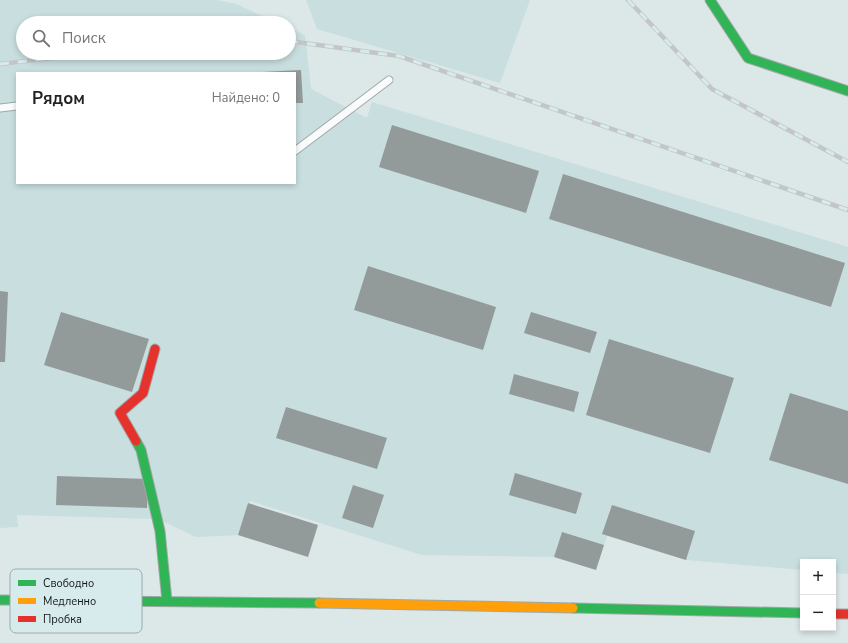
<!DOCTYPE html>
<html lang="ru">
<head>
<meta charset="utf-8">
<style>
  :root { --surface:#fff; --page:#f6f6f6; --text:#222; --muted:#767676; --line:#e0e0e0 }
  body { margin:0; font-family:"Nunito Sans",sans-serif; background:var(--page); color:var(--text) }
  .controls { position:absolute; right:12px; bottom:12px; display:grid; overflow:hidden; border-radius:0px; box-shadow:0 2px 6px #0003 }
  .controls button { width:36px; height:36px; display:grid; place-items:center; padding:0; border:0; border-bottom:1px solid var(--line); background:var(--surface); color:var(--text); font:20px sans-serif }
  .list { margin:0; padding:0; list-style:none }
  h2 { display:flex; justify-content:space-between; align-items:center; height:52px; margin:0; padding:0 16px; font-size:17px }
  h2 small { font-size:13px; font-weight:400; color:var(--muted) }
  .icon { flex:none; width:22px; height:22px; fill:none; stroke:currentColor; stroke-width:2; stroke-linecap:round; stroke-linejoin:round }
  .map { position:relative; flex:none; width:848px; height:643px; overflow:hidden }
  .search { position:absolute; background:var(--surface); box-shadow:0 2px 6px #0003; left:16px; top:16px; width:280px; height:44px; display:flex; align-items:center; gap:10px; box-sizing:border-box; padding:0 14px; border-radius:22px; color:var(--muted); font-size:15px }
  .panel { position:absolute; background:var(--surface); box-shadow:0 2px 6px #0003; left:16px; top:72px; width:280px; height:112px; border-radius:0px }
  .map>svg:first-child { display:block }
</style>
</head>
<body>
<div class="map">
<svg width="848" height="643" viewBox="0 0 848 643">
  <rect width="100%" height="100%" fill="#dce7e8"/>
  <path fill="#c9dedf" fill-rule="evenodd" d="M 0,0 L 217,0 L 236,4 L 278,23 L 23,23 L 23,53 L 289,53 L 289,28 L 305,35 L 311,89 L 367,118 L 372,102 L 848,247 L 848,574 L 833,573 L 833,562 L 803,562 L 803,570 L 686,560 L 607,536 L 596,570 L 554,557 L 422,555 L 250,501 L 238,535 L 196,537 L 158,519 L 17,515 L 18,527 L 0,528 ZM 17,73 L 295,73 L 295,183 L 17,183 Z
    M 306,0 L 530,0 L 500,83 L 317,29 Z"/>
  <path fill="#939b9a" d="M 301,70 L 303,103 L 295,103 L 295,73 L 262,73 L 262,72 Z
    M 392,125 L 539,171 L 526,213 L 379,167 Z
    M 563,174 L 845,263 L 831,307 L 549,219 Z
    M 368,266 L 496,307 L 483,350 L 354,310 Z
    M 0,291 L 8,292 L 5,362 L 0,362 Z
    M 61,312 L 149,339 L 132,392 L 44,365 Z
    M 531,312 L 597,332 L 590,353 L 524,333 Z
    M 609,339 L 734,378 L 710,453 L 586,415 Z
    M 514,374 L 579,392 L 574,412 L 509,394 Z
    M 790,393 L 848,411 L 848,484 L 769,460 Z
    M 286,407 L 387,438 L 377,469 L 276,438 Z
    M 515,473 L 582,493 L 576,514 L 509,495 Z
    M 57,476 L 148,479 L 147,508 L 56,505 Z
    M 353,485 L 384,495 L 373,528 L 342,518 Z
    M 248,503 L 318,525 L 308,557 L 238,535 Z
    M 612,505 L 695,531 L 686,560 L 602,534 Z
    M 562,532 L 604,545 L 596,570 L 554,557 Z"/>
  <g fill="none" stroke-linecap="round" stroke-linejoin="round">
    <defs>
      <path id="lane" d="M 0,108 L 17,106
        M 295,151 L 389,80"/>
      <path id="fast" d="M 710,0 L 748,58 L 848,91
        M 136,441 L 141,450 L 160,531 L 167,601
        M 0,600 L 319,603
        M 573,608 L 803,613"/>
      <path id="slow" d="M 319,603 L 573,608"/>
      <path id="jam" d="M 136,441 L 120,413 L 143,393 L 155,349
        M 833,614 L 848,614"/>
    </defs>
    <use href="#lane" stroke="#a0a8a8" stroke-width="9"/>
    <use href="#fast" stroke="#a0a8a8" stroke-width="11"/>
    <use href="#slow" stroke="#a0a8a8" stroke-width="11"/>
    <use href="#jam" stroke="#a0a8a8" stroke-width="11"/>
    <use href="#lane" stroke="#fafbfc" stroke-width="7"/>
    <use href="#fast" stroke="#30b455" stroke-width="9"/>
    <use href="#slow" stroke="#ff9f0a" stroke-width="9"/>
    <use href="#jam" stroke="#e5322d" stroke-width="9"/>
    <defs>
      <path id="rail" d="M 628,0 L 712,89 L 848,162
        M 289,41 L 399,56 L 848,210
        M 0,64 L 96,53"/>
    </defs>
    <use href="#rail" stroke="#c3c6c6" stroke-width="4.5"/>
    <use href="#rail" stroke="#d8ebec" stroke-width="3" stroke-dasharray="9" stroke-linecap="butt"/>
  </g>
  <rect x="10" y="569" width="132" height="64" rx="6" fill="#d8ebec" stroke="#9cacac" stroke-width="1"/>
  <rect x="18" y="580" width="18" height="6" fill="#30b455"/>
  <rect x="18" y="598" width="18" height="6" fill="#ff9f0a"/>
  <rect x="18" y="616" width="18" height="6" fill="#e5322d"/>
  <g font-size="11" fill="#111818">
    <text x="43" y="587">Свободно</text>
    <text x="43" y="605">Медленно</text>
    <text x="43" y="623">Пробка</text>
  </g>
</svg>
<div class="controls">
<button>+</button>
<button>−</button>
</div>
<div class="search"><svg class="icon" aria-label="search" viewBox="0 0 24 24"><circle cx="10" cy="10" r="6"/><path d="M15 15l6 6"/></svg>Поиск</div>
<section class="panel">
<h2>Рядом<small>Найдено: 0</small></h2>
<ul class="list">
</ul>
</section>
</div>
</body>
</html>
